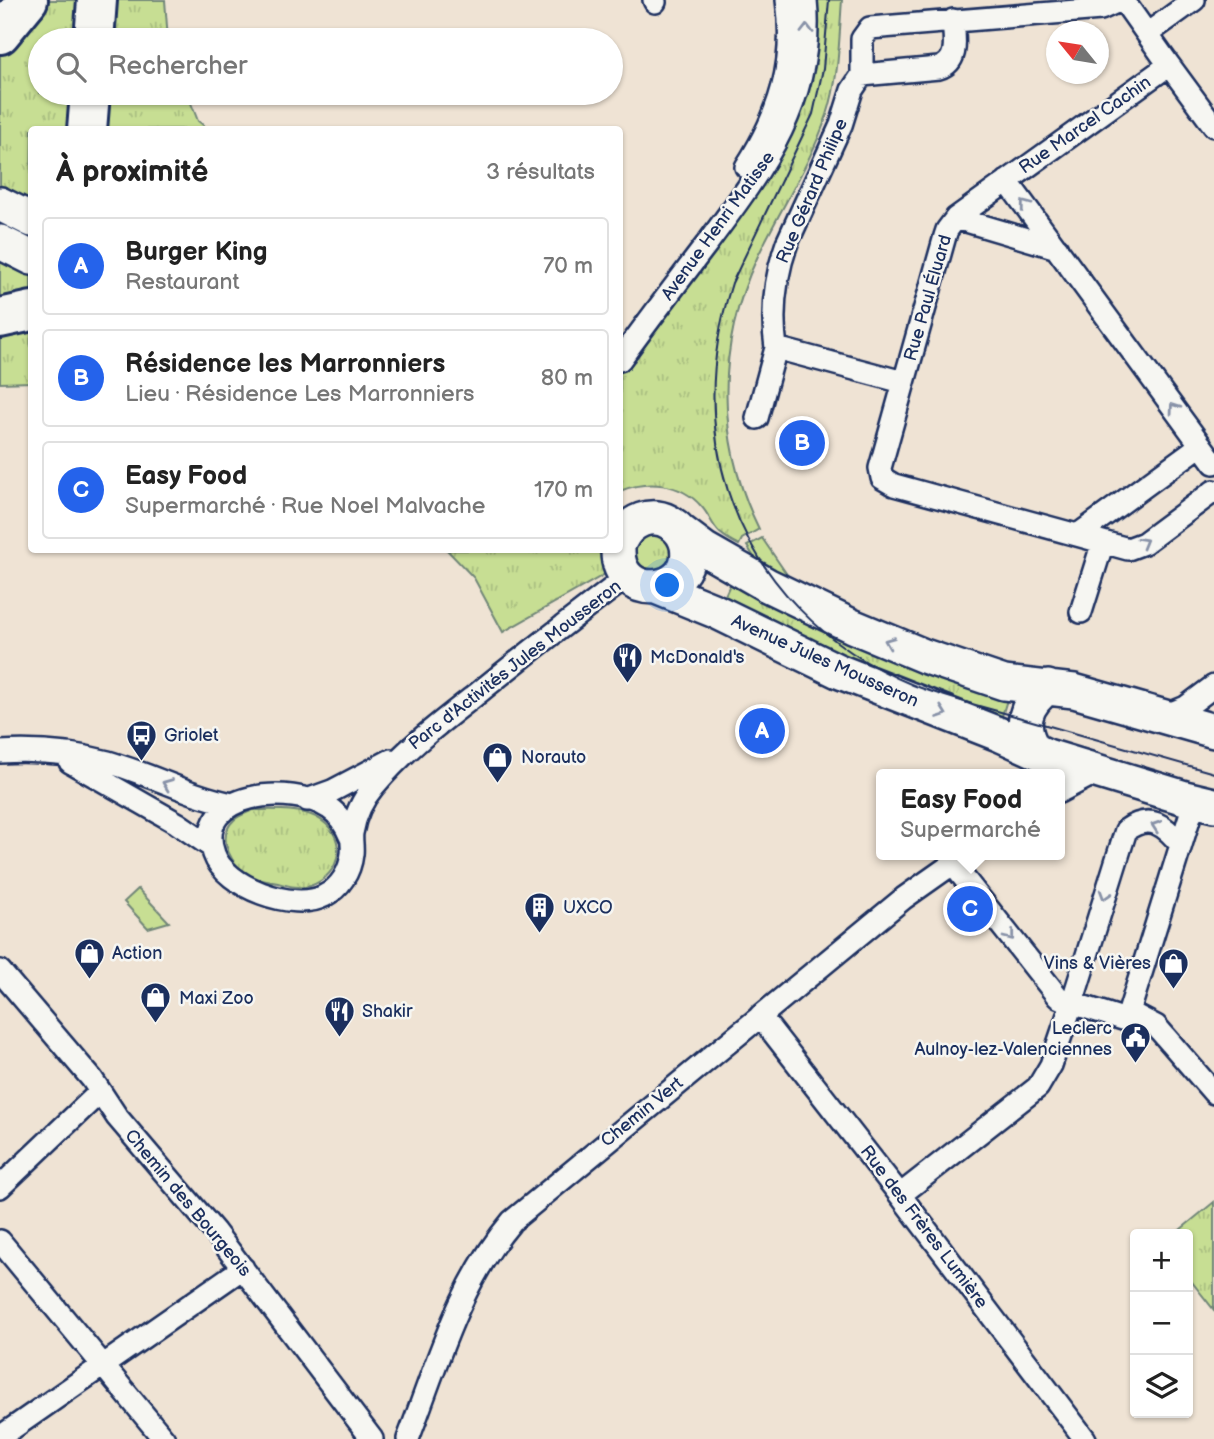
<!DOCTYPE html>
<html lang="fr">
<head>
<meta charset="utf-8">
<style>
  :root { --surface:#fff; --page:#f2f2f2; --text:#222; --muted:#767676; --line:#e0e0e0; --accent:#2563eb }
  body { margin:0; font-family:"Balsamiq Sans",sans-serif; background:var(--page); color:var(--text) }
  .controls { position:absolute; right:21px; bottom:21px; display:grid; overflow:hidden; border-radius:7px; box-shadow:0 2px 5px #0004 }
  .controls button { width:63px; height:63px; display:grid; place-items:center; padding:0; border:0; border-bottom:2px solid var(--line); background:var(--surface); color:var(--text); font:35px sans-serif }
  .compass { position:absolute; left:1046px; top:21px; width:63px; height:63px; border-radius:50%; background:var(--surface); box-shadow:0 2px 5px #0004; rotate:300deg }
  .you { position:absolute; left:668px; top:586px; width:24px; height:24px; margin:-18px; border:5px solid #fff; border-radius:50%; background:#1a73e8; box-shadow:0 0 0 10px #1a73e833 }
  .badge { display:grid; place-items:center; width:46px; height:46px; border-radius:50%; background:var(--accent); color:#fff; font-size:23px; font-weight:700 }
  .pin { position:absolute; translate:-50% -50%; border:4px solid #fff; box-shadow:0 2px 7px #0006 }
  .popup { position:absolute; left:876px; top:769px; width:189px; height:91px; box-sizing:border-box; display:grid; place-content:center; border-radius:7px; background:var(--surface); filter:drop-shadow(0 2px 5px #0005); font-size:23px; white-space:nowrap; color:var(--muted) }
  .popup b { font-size:26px; color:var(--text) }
  .popup::after { content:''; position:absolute; left:50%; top:100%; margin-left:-14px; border:14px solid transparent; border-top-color:var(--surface) }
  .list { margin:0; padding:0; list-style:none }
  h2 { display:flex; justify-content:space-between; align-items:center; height:91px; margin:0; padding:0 28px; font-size:30px }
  h2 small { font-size:23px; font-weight:400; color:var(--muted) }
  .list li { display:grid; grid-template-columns:46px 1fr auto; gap:21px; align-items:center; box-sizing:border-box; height:98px; margin:0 14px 14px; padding:0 14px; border:2px solid var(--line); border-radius:7px }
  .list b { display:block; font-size:26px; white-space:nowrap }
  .list p { margin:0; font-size:23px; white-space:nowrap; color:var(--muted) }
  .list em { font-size:23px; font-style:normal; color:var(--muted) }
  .icon { flex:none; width:38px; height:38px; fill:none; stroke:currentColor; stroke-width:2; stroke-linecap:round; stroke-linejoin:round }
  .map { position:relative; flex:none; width:1214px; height:1439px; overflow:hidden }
  .search { position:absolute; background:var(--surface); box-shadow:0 2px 5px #0004; left:28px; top:28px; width:595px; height:77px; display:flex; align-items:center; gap:18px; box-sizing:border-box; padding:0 24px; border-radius:38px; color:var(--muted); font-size:26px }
  .panel { position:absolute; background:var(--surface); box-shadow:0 2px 5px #0004; left:28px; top:126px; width:595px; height:427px; border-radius:7px }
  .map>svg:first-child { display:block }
</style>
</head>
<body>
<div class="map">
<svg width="1214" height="1439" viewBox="0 0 1214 1439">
  <defs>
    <pattern id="grass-tufts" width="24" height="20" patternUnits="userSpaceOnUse" patternTransform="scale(1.75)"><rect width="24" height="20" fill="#c7de93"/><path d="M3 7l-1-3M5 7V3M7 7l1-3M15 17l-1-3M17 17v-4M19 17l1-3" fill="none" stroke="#aabf81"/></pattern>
  </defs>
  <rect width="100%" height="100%" fill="#efe3d4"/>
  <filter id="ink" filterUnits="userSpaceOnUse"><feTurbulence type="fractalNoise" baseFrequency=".0143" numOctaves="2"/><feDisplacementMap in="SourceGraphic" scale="14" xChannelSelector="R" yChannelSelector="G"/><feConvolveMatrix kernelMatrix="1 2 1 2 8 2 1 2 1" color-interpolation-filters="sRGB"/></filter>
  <g filter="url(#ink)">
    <path fill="url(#grass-tufts)" stroke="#718678" stroke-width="2" d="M 37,0 L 90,0 L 86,40 L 40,40 L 40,93 L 82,93 L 79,129 L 32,130 L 31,200 L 0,185 L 0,42 Z
      M 105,0 L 165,0 L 168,40 L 102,40 Z
      M 814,0 L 842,0 C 839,38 839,79 827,115 C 810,165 779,211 757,258 C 716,346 716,442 759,529 L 742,539 L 739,545 C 733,542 726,538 720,533 C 712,526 709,514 701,506 C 680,482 647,480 620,491 L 620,373 L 743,205 Z
      M 98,93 L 187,93 L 198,121 L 208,129 L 97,130 Z
      M 0,255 L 31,271 L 31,305 L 0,310 Z
      M 31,322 L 31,382 L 0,383 L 0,329 Z
      M 649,529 L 673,543 L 669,567 L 645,574 L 629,551 Z
      M 762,538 L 790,579 L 770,582 L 747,546 Z
      M 447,550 L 594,550 L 604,556 L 608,566 L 605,574 L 503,632 L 474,578 Z
      M 735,573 L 1010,690 L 998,729 L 719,609 Z
      M 253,810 C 273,810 298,808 316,817 C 349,834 343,875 310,886 C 299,889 289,886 278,883 C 270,882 260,880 252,877 C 232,868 215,838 234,820 C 239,815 247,813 253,810 Z
      M 138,889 L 169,922 L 148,928 L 124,902 Z
      M 1214,1202 L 1214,1310 L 1188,1277 L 1188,1234 L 1175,1234 Z"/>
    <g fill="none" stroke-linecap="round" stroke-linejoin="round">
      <defs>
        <path id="street" d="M 654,0 L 655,2
          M 1123,0 L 1169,65
          M 1147,34 L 1194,0
          M 862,75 L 862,39 L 870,28 L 1101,9 L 1121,0
          M 1214,126 L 1169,65 L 956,218 L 947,230 L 945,236 L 880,468 L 882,478 L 894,485 L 1128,549 L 1144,543 L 1214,491
          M 746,167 C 780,114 796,63 787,0
          M 1007,181 L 1214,463
          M 956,218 L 1057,248
          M 620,360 C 648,321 677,283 706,245 C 762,170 816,99 806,0
          M 903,382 L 776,348 C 771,312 775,277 787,243 L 841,125 L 852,90 L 862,75 L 939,68 C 960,61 954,38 953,20
          M 757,418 L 776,348
          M 1079,534 L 1201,445
          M 1081,612 L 1103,542
          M 1164,716 L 1186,707 L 1214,686
          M 0,752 C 35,750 74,753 108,762 C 150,774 188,795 232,804
          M 70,762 L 177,823 L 212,847
          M 1059,792 L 1097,772
          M 307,800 L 332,791 L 391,760
          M 351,838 C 346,826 340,815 329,808 C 294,784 192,790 214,854 C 225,887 294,912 324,896 C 340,888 350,872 352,854 C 353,847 351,840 352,833 C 355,815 362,800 374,786 C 404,750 440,723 477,694 C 526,654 577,615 627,577
          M 1181,845 C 1165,825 1150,813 1126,830 L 1072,1003 L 1126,1020 L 1129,1012 L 1190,816 L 1199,802
          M 0,971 L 92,1079 L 117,1117 L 215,1232 L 372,1439
          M 1129,1012 L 1156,1026 L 1214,1093
          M 760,1016 L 900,1195 L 1085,1439
          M 0,1187 L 100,1092
          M 900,1195 L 1038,1087 L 1051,1065 L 1072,1003 L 1058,997 L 952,863
          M 0,1241 L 164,1439
          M 0,1437 L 243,1268
          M 408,1439 C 437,1364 459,1283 512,1221 L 904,898 L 965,855"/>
        <path id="primary" d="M 0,204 L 32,220
          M 0,242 L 32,258
          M 680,531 L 704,549 L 767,585 L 852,626 L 924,656 L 1004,683 L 1074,691 L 1214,731
          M 618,550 C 617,604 696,595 687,546 C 685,537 680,529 672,524 C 652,510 629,521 620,541
          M 656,587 L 715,611 L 838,671 L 1001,735 L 1047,756 L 1185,798 L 1214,805
          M 1034,750 C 1018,725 1025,704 1048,687"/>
        <path id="highway" d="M 0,34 L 28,0
          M 94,40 L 97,0
          M 87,130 L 90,93
          M 0,318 L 32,311"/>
      </defs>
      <use href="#street" stroke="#1b2f5e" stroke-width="26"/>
      <use href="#primary" stroke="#1b2f5e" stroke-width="38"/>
      <use href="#highway" stroke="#1b2f5e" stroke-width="44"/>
      <use href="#street" stroke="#f6f6f2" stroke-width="21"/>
      <use href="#primary" stroke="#f6f6f2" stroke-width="33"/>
      <use href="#highway" stroke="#f6f6f2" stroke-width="38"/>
      <path stroke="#1b2f5e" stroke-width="2" d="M 829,0 L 823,69 L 813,114 L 732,283 C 710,352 706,421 728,491 C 757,581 827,650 913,685 C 949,699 988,708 1025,719 C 1088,737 1151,755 1214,773"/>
    </g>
    <defs><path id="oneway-chevron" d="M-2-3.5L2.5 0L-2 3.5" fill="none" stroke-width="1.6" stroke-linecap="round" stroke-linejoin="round" transform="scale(1.75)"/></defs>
    <g stroke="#8892a8">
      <use href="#oneway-chevron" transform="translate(807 29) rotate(-90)"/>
      <use href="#oneway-chevron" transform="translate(1025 205) rotate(-127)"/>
      <use href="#oneway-chevron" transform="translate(1174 408) rotate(-126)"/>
      <use href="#oneway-chevron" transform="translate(1143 542) rotate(-30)"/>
      <use href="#oneway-chevron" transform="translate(889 642) rotate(-158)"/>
      <use href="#oneway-chevron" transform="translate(942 713) rotate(20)"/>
      <use href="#oneway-chevron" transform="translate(167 784) rotate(-159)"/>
      <use href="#oneway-chevron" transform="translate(1156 826) rotate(-161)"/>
      <use href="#oneway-chevron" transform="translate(1105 895) rotate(107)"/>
      <use href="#oneway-chevron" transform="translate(1010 936) rotate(52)"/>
    </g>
  </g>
  <defs>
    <symbol id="restaurant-pin" viewBox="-11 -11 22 30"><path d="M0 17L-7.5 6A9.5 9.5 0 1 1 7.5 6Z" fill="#1b2f5e" stroke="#f6f6f2"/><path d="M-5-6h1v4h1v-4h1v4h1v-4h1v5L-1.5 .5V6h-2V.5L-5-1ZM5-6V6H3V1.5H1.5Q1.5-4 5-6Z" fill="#fff"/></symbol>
    <symbol id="bus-pin" viewBox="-11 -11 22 30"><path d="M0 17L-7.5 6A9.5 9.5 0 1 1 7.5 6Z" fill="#1b2f5e" stroke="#f6f6f2"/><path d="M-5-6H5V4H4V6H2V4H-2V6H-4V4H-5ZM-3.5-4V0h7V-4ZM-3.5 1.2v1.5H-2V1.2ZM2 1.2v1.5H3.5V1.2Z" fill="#fff"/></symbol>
    <symbol id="shop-pin" viewBox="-11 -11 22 30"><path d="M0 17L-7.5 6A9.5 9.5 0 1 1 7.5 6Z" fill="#1b2f5e" stroke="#f6f6f2"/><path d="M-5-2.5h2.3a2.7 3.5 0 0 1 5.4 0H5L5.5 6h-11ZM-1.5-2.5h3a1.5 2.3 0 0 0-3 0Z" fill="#fff"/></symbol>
    <symbol id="building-pin" viewBox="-11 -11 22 30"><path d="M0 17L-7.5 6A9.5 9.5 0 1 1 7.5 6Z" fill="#1b2f5e" stroke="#f6f6f2"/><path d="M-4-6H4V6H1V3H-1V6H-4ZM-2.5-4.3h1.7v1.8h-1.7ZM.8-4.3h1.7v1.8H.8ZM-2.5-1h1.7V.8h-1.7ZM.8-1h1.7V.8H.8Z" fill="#fff"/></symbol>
    <symbol id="civic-pin" viewBox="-11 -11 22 30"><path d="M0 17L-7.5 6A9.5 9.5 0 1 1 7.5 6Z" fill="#1b2f5e" stroke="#f6f6f2"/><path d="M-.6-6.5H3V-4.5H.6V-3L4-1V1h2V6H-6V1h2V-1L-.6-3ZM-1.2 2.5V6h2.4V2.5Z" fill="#fff"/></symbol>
  </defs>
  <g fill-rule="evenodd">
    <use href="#restaurant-pin" x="610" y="640" width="35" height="47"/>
    <use href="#bus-pin" x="124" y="718" width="35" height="47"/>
    <use href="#shop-pin" x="480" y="740" width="35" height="47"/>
    <use href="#building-pin" x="522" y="890" width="35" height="47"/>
    <use href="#shop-pin" x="72" y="936" width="35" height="47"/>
    <use href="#shop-pin" x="1156" y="946" width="35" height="47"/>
    <use href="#shop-pin" x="138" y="980" width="35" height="47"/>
    <use href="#restaurant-pin" x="322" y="994" width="35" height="47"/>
    <use href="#civic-pin" x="1118" y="1020" width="35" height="47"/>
  </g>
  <g text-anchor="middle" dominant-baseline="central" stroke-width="5" stroke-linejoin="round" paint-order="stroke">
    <g font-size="18" fill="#1b2f5e" stroke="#f6f6f2">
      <text transform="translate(1085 125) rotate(-35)">Rue Marcel Cachin</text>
      <text transform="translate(812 191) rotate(-67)">Rue Gérard Philipe</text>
      <text transform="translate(718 226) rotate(-54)">Avenue Henri Matisse</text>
      <text transform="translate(928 298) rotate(-74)">Rue Paul Éluard</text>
      <text transform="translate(825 661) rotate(24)">Avenue Jules Mousseron</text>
      <text transform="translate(515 665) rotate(-38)">Parc d'Activités Jules Mousseron</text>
      <text transform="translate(642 1112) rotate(-39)">Chemin Vert</text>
      <text transform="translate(188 1203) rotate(50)">Chemin des Bourgeois</text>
      <text transform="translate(924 1227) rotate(53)">Rue des Frères Lumière</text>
    </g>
    <g font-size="18" fill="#1b2f5e" stroke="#f6f6f2" text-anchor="start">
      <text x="650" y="657">McDonald's</text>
      <text x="164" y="735">Griolet</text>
      <text x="521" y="757">Norauto</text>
      <text x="563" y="907">UXCO</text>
      <text x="112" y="953">Action</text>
      <text x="1151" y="963" text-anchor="end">Vins &amp; Vières</text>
      <text x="179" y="998">Maxi Zoo</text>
      <text x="362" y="1011">Shakir</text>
      <text x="1112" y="1028" text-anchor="end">Leclerc<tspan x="1112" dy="21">Aulnoy-lez-Valenciennes</tspan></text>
    </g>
  </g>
</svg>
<div class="controls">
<button>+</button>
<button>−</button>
<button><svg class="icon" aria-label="layers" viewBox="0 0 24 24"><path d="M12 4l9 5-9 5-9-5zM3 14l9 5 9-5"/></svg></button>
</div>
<svg class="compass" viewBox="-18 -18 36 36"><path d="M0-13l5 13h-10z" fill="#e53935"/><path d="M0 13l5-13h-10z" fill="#767676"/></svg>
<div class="you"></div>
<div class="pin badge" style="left:762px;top:731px">A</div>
<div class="pin badge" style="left:802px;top:443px">B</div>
<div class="pin badge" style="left:970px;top:909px">C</div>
<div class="popup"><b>Easy Food</b>Supermarché</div>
<div class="search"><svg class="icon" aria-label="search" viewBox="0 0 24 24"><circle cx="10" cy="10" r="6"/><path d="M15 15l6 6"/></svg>Rechercher</div>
<section class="panel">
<h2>À proximité<small>3 résultats</small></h2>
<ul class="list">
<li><span class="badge">A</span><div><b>Burger King</b><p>Restaurant</p></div><em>70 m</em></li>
<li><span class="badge">B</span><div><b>Résidence les Marronniers</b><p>Lieu · Résidence Les Marronniers</p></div><em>80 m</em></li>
<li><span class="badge">C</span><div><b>Easy Food</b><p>Supermarché · Rue Noel Malvache</p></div><em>170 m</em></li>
</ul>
</section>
</div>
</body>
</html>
